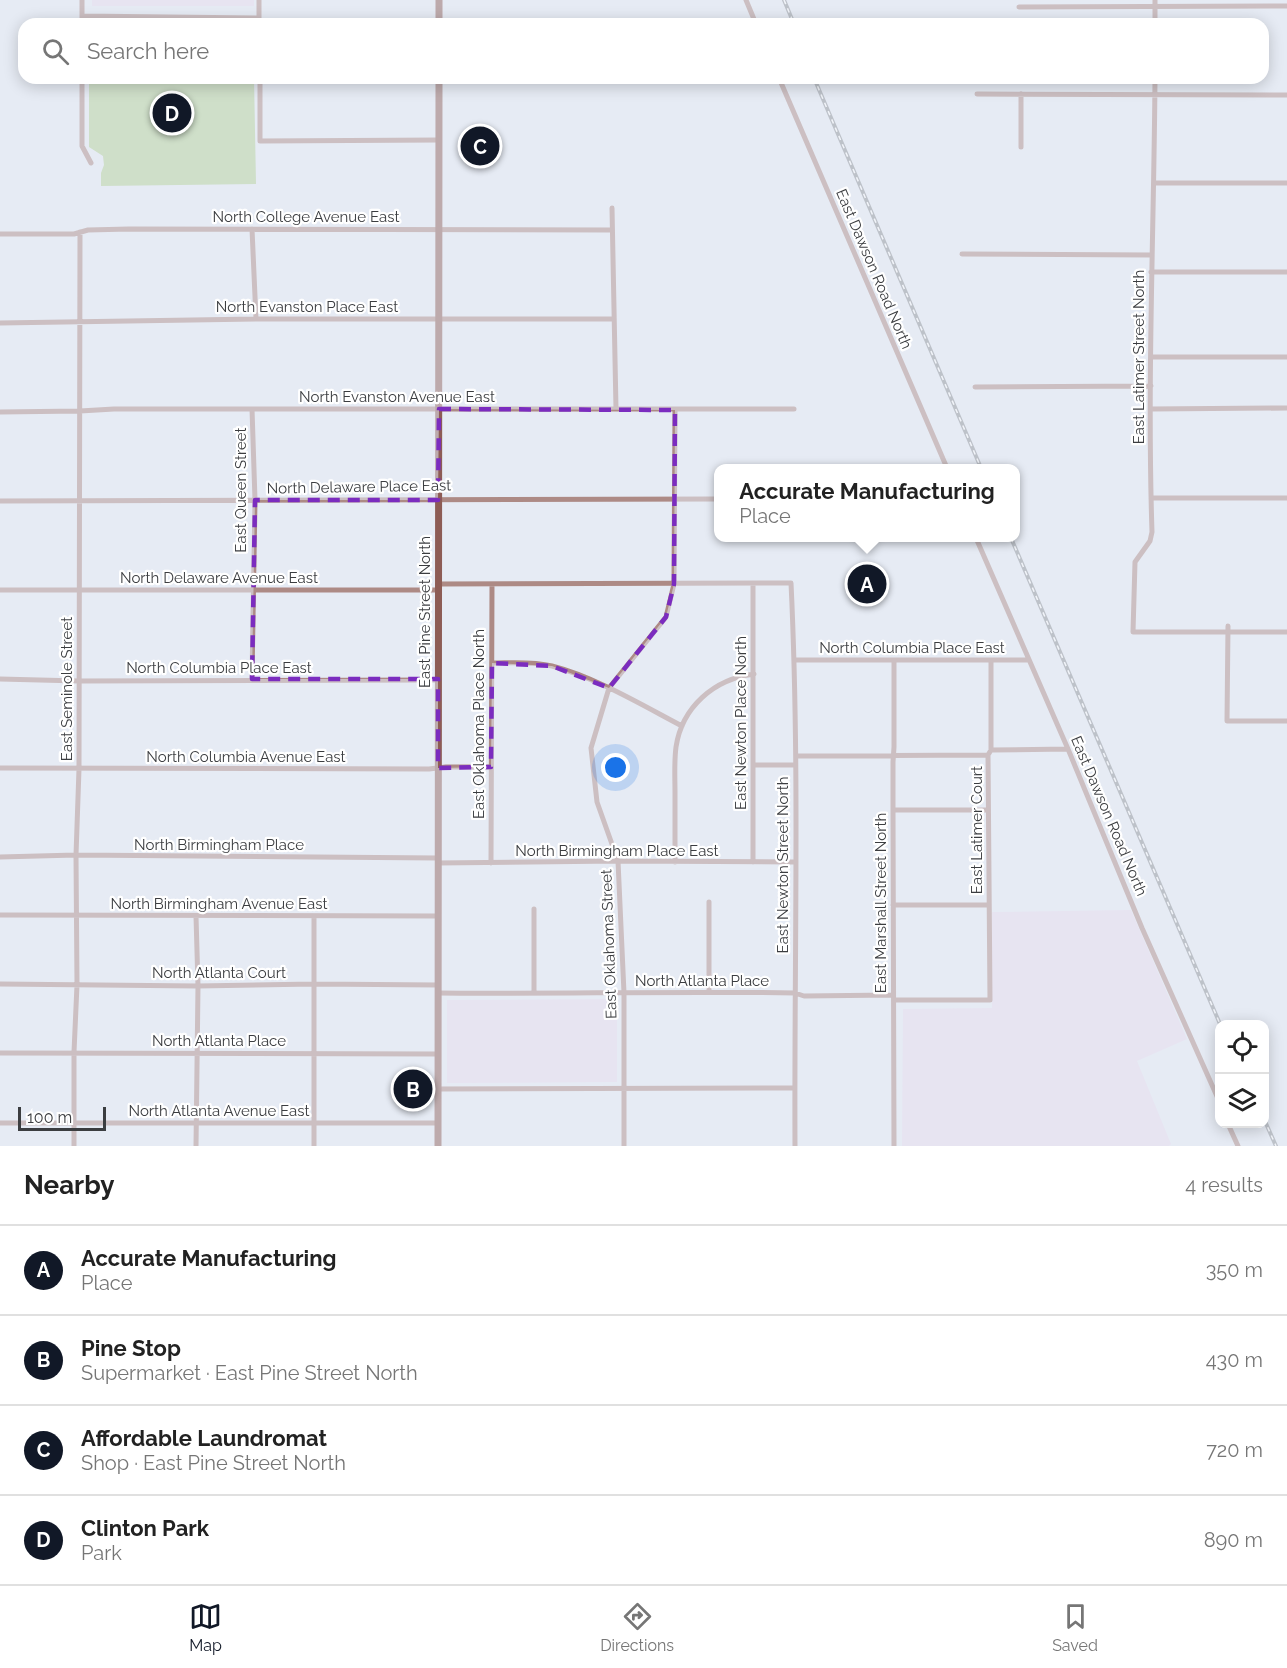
<!DOCTYPE html>
<html lang="en">
<head>
<meta charset="utf-8">
<style>
  :root { --surface:#fff; --page:#f6f6f6; --text:#222; --muted:#767676; --line:#e0e0e0; --accent:#111827 }
  body { margin:0; font-family:Raleway,sans-serif; background:var(--page); color:var(--text) }
  .controls { position:absolute; right:18px; bottom:18px; display:grid; overflow:hidden; border-radius:12px; box-shadow:0 3px 15px #0003 }
  .controls button { width:54px; height:54px; display:grid; place-items:center; padding:0; border:0; border-bottom:2px solid var(--line); background:var(--surface); color:var(--text); font:30px sans-serif }
  .scale { position:absolute; left:18px; bottom:15px; width:88px; box-sizing:border-box; padding-left:6px; border:3px solid #3b3d40; border-top:0; font-size:16px; line-height:21px; white-space:nowrap; color:#3b3d40; -webkit-text-stroke:4px #fff; paint-order:stroke }
  .you { position:absolute; left:616px; top:768px; width:21px; height:21px; margin:-15px; border:4px solid #fff; border-radius:50%; background:#1a73e8; box-shadow:0 0 0 9px #1a73e833 }
  .badge { display:grid; place-items:center; width:39px; height:39px; border-radius:50%; background:var(--accent); color:#fff; font-size:20px; font-weight:700 }
  .pin { position:absolute; translate:-50% -50%; border:3px solid #fff; box-shadow:0 2px 6px #0006 }
  .popup { position:absolute; left:714px; top:464px; width:306px; height:78px; box-sizing:border-box; display:grid; place-content:center; border-radius:12px; background:var(--surface); filter:drop-shadow(0 2px 4px #0005); font-size:20px; white-space:nowrap; color:var(--muted) }
  .popup b { font-size:22px; color:var(--text) }
  .popup::after { content:''; position:absolute; left:50%; top:100%; margin-left:-12px; border:12px solid transparent; border-top-color:var(--surface) }
  .list { margin:0; padding:0; list-style:none }
  h2 { display:flex; justify-content:space-between; align-items:center; height:78px; margin:0; padding:0 24px; font-size:26px }
  h2 small { font-size:20px; font-weight:400; color:var(--muted) }
  .list li { display:grid; grid-template-columns:39px 1fr auto; gap:18px; align-items:center; box-sizing:border-box; height:90px; padding:0 24px; border-top:2px solid var(--line) }
  .list b { display:block; font-size:22px; white-space:nowrap }
  .list p { margin:0; font-size:20px; white-space:nowrap; color:var(--muted) }
  .list em { font-size:20px; font-style:normal; color:var(--muted) }
  .icon { flex:none; width:33px; height:33px; fill:none; stroke:currentColor; stroke-width:2; stroke-linecap:round; stroke-linejoin:round }
  .map { position:relative; flex:none; width:1287px; height:1146px; overflow:hidden }
  .search { position:absolute; background:var(--surface); box-shadow:0 3px 15px #0003; left:18px; right:18px; top:18px; height:66px; display:flex; align-items:center; gap:15px; box-sizing:border-box; padding:0 21px; border-radius:18px; color:var(--muted); font-size:22px }
  .sheet { height:438px; background:var(--surface) }
  nav { display:flex; justify-content:space-around; align-items:center; box-sizing:border-box; height:84px; border-top:2px solid var(--line); background:var(--surface); font-size:16px; color:var(--muted) }
  nav a { display:grid; justify-items:center; gap:3px }
  nav .on { color:var(--accent) }
  .map>svg:first-child { display:block }
</style>
</head>
<body>
<div class="map">
<svg width="1287" height="1146" viewBox="0 0 1287 1146">
  <rect width="100%" height="100%" fill="#e6ebf4"/>
  <path fill="#e9dbee" d="M 92,0 L 254,0 L 254,6 L 92,6 Z
    M 1131,910 L 1187,1039 L 1137,1061 L 1171,1144 L 1169,1146 L 902,1146 L 903,1009 L 992,1008 L 992,912 Z
    M 617,999 L 617,1082 L 447,1083 L 447,1000 Z"/>
  <path fill="#b3d094" d="M 89,78 L 254,78 L 256,184 L 101,186 L 101,173 L 104,165 L 103,156 L 89,147 Z"/>
  <g fill="none" stroke-linecap="round" stroke-linejoin="round">
    <path stroke="#ad8a85" stroke-width="5" d="M 82,0 L 82,24
      M 746,0 L 756,24
      M 1019,7 L 1287,6
      M 82,16 L 258,18
      M 259,24 L 259,0
      M 1155,24 L 1155,0
      M 82,78 L 82,146 L 91,163
      M 260,78 L 260,141 L 439,140
      M 779,78 L 947,468
      M 1155,78 C 1154,229 1147,381 1152,532 L 1150,541 L 1135,562 L 1133,632 L 1287,632
      M 977,94 L 1287,95
      M 1021,147 L 1021,94
      M 1154,183 L 1287,183
      M 612,208 L 616,409
      M 252,229 L 256,319
      M 0,234 L 74,234 L 88,230 L 129,229 L 612,230
      M 962,254 L 1151,255
      M 1151,272 L 1287,272
      M 0,323 L 256,319 L 614,319
      M 1151,357 L 1287,357
      M 975,387 L 1151,386
      M 1151,409 L 1287,408
      M 0,412 L 80,411 L 114,409 L 794,409
      M 1151,498 L 1287,498
      M 0,501 L 718,499
      M 976,538 L 1068,749 L 1142,928 L 1220,1103
      M 438,584 L 791,583 C 800,771 794,958 795,1146
      M 753,584 L 753,862
      M 0,590 L 438,590
      M 1228,626 L 1227,721 L 1287,721
      M 795,660 L 1029,660
      M 894,660 L 894,747 L 893,762 L 893,810 L 894,1146
      M 492,663 C 511,663 532,661 552,666 C 595,677 642,705 682,726
      M 0,679 L 79,681 L 438,680
      M 252,679 L 255,500 L 252,409
      M 991,750 L 1068,749
      M 796,756 L 988,755
      M 754,765 L 795,765
      M 0,768 L 429,769 L 446,767 L 491,767
      M 893,810 L 988,810
      M 0,857 L 76,855 L 438,858
      M 675,862 C 675,839 675,816 675,793 C 675,778 674,762 676,747 C 682,707 714,679 754,674
      M 438,863 L 618,861 L 795,862
      M 491,863 L 492,584
      M 893,905 L 989,905
      M 534,909 L 534,993
      M 0,915 L 438,916
      M 314,916 L 314,1146
      M 0,984 L 198,986 L 314,984 L 438,985
      M 709,991 L 709,902
      M 438,993 C 557,994 676,991 795,993 L 804,996 L 893,995
      M 894,1000 L 990,1000 L 988,755 L 991,750 L 991,660
      M 0,1053 L 438,1054
      M 438,1089 L 795,1088
      M 0,1123 L 438,1123
      M 1228,1124 L 1238,1146
      M 74,1146 L 74,1052 L 77,985 L 76,855 L 79,769 L 80,232
      M 196,1146 L 198,986 L 196,916
      M 624,1146 L 624,993 L 618,861 L 597,802 L 591,748 L 609,688 L 666,617 L 674,584 L 675,410"/>
    <path stroke="#8d5c55" stroke-width="7" d="M 439,24 L 439,0
      M 438,1146 L 439,78"/>
    <defs>
      <path id="rail" d="M 784,0 L 794,24
        M 814,78 L 981,468
        M 1011,538 L 1220,1024
        M 1264,1119 L 1276,1146"/>
    </defs>
    <use href="#rail" stroke="#8d9096" stroke-width="4"/>
    <use href="#rail" stroke="#fff" stroke-width="1.5" stroke-dasharray="4.5" stroke-linecap="butt"/>
  </g>
  <path d="M0 0H1287V1146H0ZM 439,409 L 675,410 L 674,584 L 666,617 L 609,688 L 552,666 L 492,663 L 491,767 L 438,768 L 438,679 L 252,679 L 255,500 L 438,500 Z" fill="#e6ebf4" fill-opacity=".55" fill-rule="evenodd"/>
  <path fill="none" stroke="#7b2cbf" stroke-width="4.5" stroke-dasharray="12 8" stroke-linejoin="round" d="M 439,409 L 675,410 L 674,584 L 666,617 L 609,688 L 552,666 L 492,663 L 491,767 L 438,768 L 438,679 L 252,679 L 255,500 L 438,500 Z"/>
  <g text-anchor="middle" dominant-baseline="central" stroke-width="4.5" stroke-linejoin="round" paint-order="stroke">
    <g font-size="15" fill="#3b3d40" stroke="#fff">
      <text x="306" y="217">North College Avenue East</text>
      <text transform="translate(874 269) rotate(67)">East Dawson Road North</text>
      <text x="307" y="307">North Evanston Place East</text>
      <text transform="translate(1139 357) rotate(-90)">East Latimer Street North</text>
      <text x="397" y="397">North Evanston Avenue East</text>
      <text transform="translate(359 487) rotate(-1)">North Delaware Place East</text>
      <text transform="translate(241 490) rotate(-90)">East Queen Street</text>
      <text x="219" y="578">North Delaware Avenue East</text>
      <text transform="translate(425 612) rotate(-90)">East Pine Street North</text>
      <text x="912" y="648">North Columbia Place East</text>
      <text x="219" y="668">North Columbia Place East</text>
      <text transform="translate(67 689) rotate(-90)">East Seminole Street</text>
      <text transform="translate(741 723) rotate(-90)">East Newton Place North</text>
      <text transform="translate(479 724) rotate(-90)">East Oklahoma Place North</text>
      <text x="246" y="757">North Columbia Avenue East</text>
      <text transform="translate(1109 816) rotate(67)">East Dawson Road North</text>
      <text transform="translate(977 830) rotate(-90)">East Latimer Court</text>
      <text x="219" y="845">North Birmingham Place</text>
      <text x="617" y="851">North Birmingham Place East</text>
      <text transform="translate(783 865) rotate(-90)">East Newton Street North</text>
      <text transform="translate(881 903) rotate(-90)">East Marshall Street North</text>
      <text x="219" y="904">North Birmingham Avenue East</text>
      <text transform="translate(609 944) rotate(-92)">East Oklahoma Street</text>
      <text x="219" y="973">North Atlanta Court</text>
      <text x="702" y="981">North Atlanta Place</text>
      <text x="219" y="1041">North Atlanta Place</text>
      <text x="219" y="1111">North Atlanta Avenue East</text>
    </g>
  </g>
</svg>
<div class="controls">
<button><svg class="icon" aria-label="locate" viewBox="0 0 24 24"><circle cx="12" cy="12" r="6"/><path d="M12 2v4M12 18v4M2 12h4M18 12h4"/></svg></button>
<button><svg class="icon" aria-label="layers" viewBox="0 0 24 24"><path d="M12 4l9 5-9 5-9-5zM3 14l9 5 9-5"/></svg></button>
</div>
<div class="scale">100 m</div>
<div class="you"></div>
<div class="pin badge" style="left:867px;top:584px">A</div>
<div class="popup"><b>Accurate Manufacturing</b>Place</div>
<div class="pin badge" style="left:413px;top:1089px">B</div>
<div class="pin badge" style="left:480px;top:146px">C</div>
<div class="pin badge" style="left:172px;top:113px">D</div>
<div class="search"><svg class="icon" aria-label="search" viewBox="0 0 24 24"><circle cx="10" cy="10" r="6"/><path d="M15 15l6 6"/></svg>Search here</div>
</div>
<section class="sheet">
<h2>Nearby<small>4 results</small></h2>
<ul class="list">
<li><span class="badge">A</span><div><b>Accurate Manufacturing</b><p>Place</p></div><em>350 m</em></li>
<li><span class="badge">B</span><div><b>Pine Stop</b><p>Supermarket · East Pine Street North</p></div><em>430 m</em></li>
<li><span class="badge">C</span><div><b>Affordable Laundromat</b><p>Shop · East Pine Street North</p></div><em>720 m</em></li>
<li><span class="badge">D</span><div><b>Clinton Park</b><p>Park</p></div><em>890 m</em></li>
</ul>
</section>
<nav>
<a class="on"><svg class="icon" aria-label="map" viewBox="0 0 24 24"><path d="M3 6l6-2 6 2 6-2v14l-6 2-6-2-6 2zM9 4v14M15 6v14"/></svg>Map</a>
<a><svg class="icon" aria-label="directions" viewBox="0 0 24 24"><path d="M12 3l9 9-9 9-9-9zM9 14v-3h6M13 9l2 2-2 2"/></svg>Directions</a>
<a><svg class="icon" aria-label="saved" viewBox="0 0 24 24"><path d="M7 4h10v16l-5-4-5 4z"/></svg>Saved</a>
</nav>
</body>
</html>
